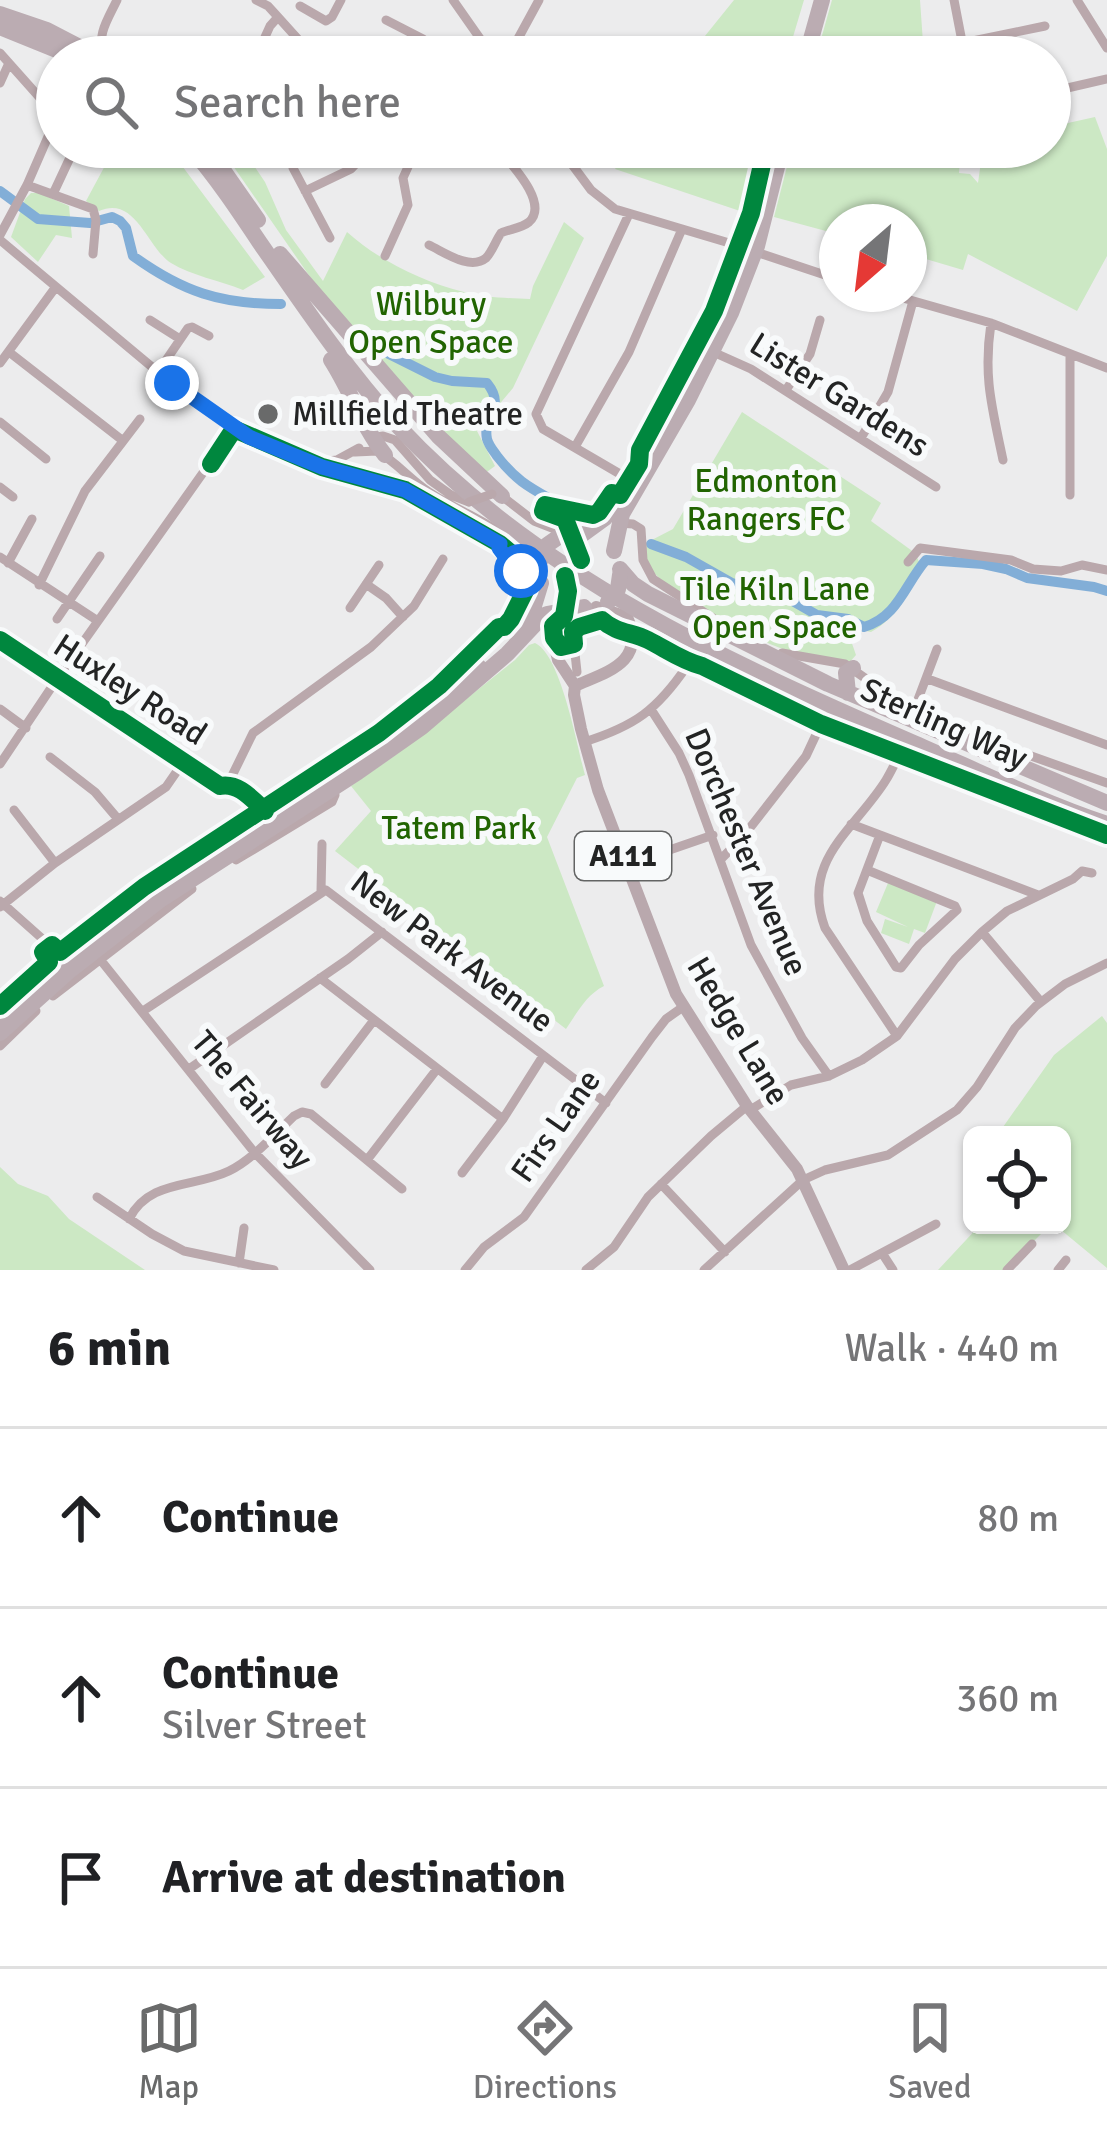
<!DOCTYPE html>
<html lang="en">
<head>
<meta charset="utf-8">
<style>
  :root { --surface:#fff; --page:#f6f6f6; --text:#202124; --muted:#757577; --line:#e0e0e0; --accent:#696a6a }
  body { margin:0; font-family:Signika,sans-serif; background:var(--page); color:var(--text) }
  .controls { position:absolute; right:36px; bottom:36px; display:grid; overflow:hidden; border-radius:18px; box-shadow:0 3px 9px #0004 }
  .controls button { width:108px; height:108px; display:grid; place-items:center; padding:0; border:0; border-bottom:3px solid var(--line); background:var(--surface); color:var(--text); font:60px sans-serif }
  .compass { position:absolute; left:819px; top:204px; width:108px; height:108px; border-radius:50%; background:var(--surface); box-shadow:0 3px 9px #0004; rotate:208deg }
  .stop { position:absolute; width:36px; height:36px; margin:-27px; border:9px solid #1a73e8; border-radius:50%; background:#fff }
  .stop.end { background:#1a73e8; border-color:#fff; box-shadow:0 3px 12px #0008 }
  .list { margin:0; padding:0; list-style:none }
  h2 { display:flex; justify-content:space-between; align-items:center; height:156px; margin:0; padding:0 48px; font-size:51px }
  h2 small { font-size:39px; font-weight:400; color:var(--muted) }
  .list li { display:grid; grid-template-columns:78px 1fr auto; gap:36px; align-items:center; box-sizing:border-box; height:180px; padding:0 48px; border-top:3px solid var(--line) }
  .list b { display:block; font-size:45px; white-space:nowrap }
  .list p { margin:0; font-size:39px; white-space:nowrap; color:var(--muted) }
  .list em { font-size:39px; font-style:normal; color:var(--muted) }
  .icon { flex:none; width:66px; height:66px; fill:none; stroke:currentColor; stroke-width:2; stroke-linecap:round; stroke-linejoin:round }
  .map { position:relative; flex:none; width:1107px; height:1270px; overflow:hidden }
  .search { position:absolute; background:var(--surface); box-shadow:0 3px 9px #0004; left:36px; right:36px; top:36px; height:132px; display:flex; align-items:center; gap:30px; box-sizing:border-box; padding:0 42px; border-radius:66px; color:var(--muted); font-size:45px }
  .sheet { height:696px; background:var(--surface) }
  nav { display:flex; justify-content:space-around; align-items:center; box-sizing:border-box; height:168px; border-top:3px solid var(--line); background:var(--surface); font-size:33px; color:var(--muted) }
  nav a { display:grid; justify-items:center; gap:6px }
  nav .on { color:var(--accent) }
  .map>svg:first-child { display:block }
</style>
</head>
<body>
<div class="map">
<svg width="1107" height="1270" viewBox="0 0 1107 1270">
  <rect width="100%" height="100%" fill="#ececed"/>
  <path fill="#cce8c4" d="M 734,0 L 804,0 L 787,57 L 688,57 Z
    M 832,0 L 920,0 L 924,57 L 816,57 Z
    M 1095,117 L 1107,149 L 1107,256 L 1077,311 L 968,254 L 963,270 L 909,254 L 909,222 L 837,222 L 837,234 L 774,217 L 792,147 L 943,147 L 945,151 L 966,147 L 969,159 L 960,160 L 959,173 L 970,174 L 978,183 L 983,147 L 1050,147 L 1050,127 Z
    M 115,147 L 168,147 L 265,277 L 243,290 C 219,280 192,276 171,263 C 147,248 136,195 99,211 L 86,201 Z
    M 220,147 L 241,147 L 244,151 L 265,182 L 286,230 L 323,281 L 347,232 C 378,260 423,282 464,292 C 485,298 509,298 530,299 L 533,286 L 564,222 L 584,238 L 513,388 L 477,431 L 495,466 L 484,474 L 459,449 L 315,284 Z
    M 628,147 L 762,147 L 743,212 L 615,169 Z
    M 31,193 L 39,193 L 69,206 L 72,238 L 56,235 L 38,262 L 11,237 L 25,199 Z
    M 742,412 L 881,503 L 871,521 L 915,553 L 922,568 C 909,593 897,618 871,632 L 851,628 L 848,632 L 856,655 L 849,663 C 827,656 805,656 783,649 C 755,640 657,590 647,562 C 646,559 646,547 646,543 L 673,529 Z
    M 535,643 C 561,655 577,746 585,775 L 577,778 L 547,837 L 604,986 C 586,995 577,1013 566,1029 L 335,851 L 371,811 L 351,786 L 397,754 L 515,660 L 529,645 Z
    M 888,883 L 937,901 L 925,933 L 914,929 L 909,944 L 881,933 L 885,919 L 908,927 L 876,912 Z
    M 1102,1016 L 1107,1023 L 1107,1268 L 1055,1225 L 1062,1225 L 1062,1135 L 994,1135 L 1003,1127 L 1054,1055 Z
    M 0,1167 L 18,1184 L 48,1196 L 69,1219 L 145,1270 L 0,1270 Z
    M 980,1225 L 1050,1225 L 1005,1270 L 938,1270 Z"/>
  <g fill="none" stroke-linecap="round" stroke-linejoin="round">
    <path stroke="#82aed7" stroke-width="10" d="M 0,191 L 38,219 L 90,223 L 112,217 L 120,221 L 126,228 L 133,256 C 183,292 220,304 281,304
      M 385,352 L 435,377 L 452,381 L 487,383 C 507,408 482,415 487,439 C 489,446 493,450 497,456 C 517,482 531,488 559,504
      M 651,544 L 686,557 L 732,583 L 789,599 L 817,615 L 848,619 L 864,627 C 898,617 905,584 926,560 L 983,564 L 1006,569 L 1027,578 L 1094,587 L 1107,591"/>
    <path stroke="#baa8ac" stroke-width="9" d="M 256,0 L 268,6 L 278,17 L 270,26 L 256,57
      M 453,0 L 493,57
      M 954,0 L 965,57
      M 1077,0 L 1107,48
      M 300,6 L 326,21 L 332,17 L 341,0
      M 278,17 L 314,57
      M 386,20 L 423,39 L 439,57
      M 963,43 L 1045,26
      M 0,53 L 57,117
      M 104,56 C 96,35 108,19 117,0
      M 508,57 L 539,0
      M 0,83 L 9,63
      M 1050,92 L 1107,79
      M 559,147 L 591,190 L 615,209 L 736,245 L 747,243
      M 255,155 L 260,151 L 257,147
      M 293,168 L 330,238
      M 27,185 L 93,209 L 96,220 L 93,254
      M 305,191 L 351,169 L 372,147
      M 53,194 L 75,147
      M 0,235 L 27,185 L 57,116
      M 0,240 L 158,372 L 244,435 L 322,467 L 405,490 L 491,538 L 517,557 L 526,577 L 525,591 L 519,606 L 511,619 L 469,662 L 462,674
      M 429,245 C 444,252 470,271 486,258 C 492,252 496,240 501,233 C 510,229 522,228 529,222 C 550,203 510,163 497,147
      M 756,252 L 837,279
      M 385,256 L 408,205 L 403,178 L 417,147
      M 889,294 L 991,323 L 1107,368
      M 150,320 L 180,339
      M 991,323 C 983,377 992,407 1003,460
      M 9,352 L 122,440
      M 713,352 L 751,369 L 936,487
      M 1070,354 L 1070,495
      M 0,363 L 55,288
      M 158,372 L 188,328 L 192,327 L 209,336
      M 786,390 L 810,354 L 820,320
      M 0,422 L 46,459
      M 372,438 L 383,436 L 395,440 L 430,480 L 451,495 L 469,502
      M 861,438 L 888,392 L 913,301
      M 575,447 L 629,352 L 682,229
      M 355,452 L 377,451 C 396,462 411,480 429,492 C 466,517 523,532 540,578
      M 319,462 L 337,460 L 359,448
      M 620,474 L 543,429 L 536,414 L 629,214
      M 0,487 L 13,497
      M 503,497 L 534,521 L 570,535
      M 619,523 L 633,524 L 641,529 L 643,560 L 653,579 L 713,618
      M 0,557 L 98,621
      M 908,562 L 920,548 L 1011,560 L 1033,569 L 1061,571 L 1082,565 L 1107,570
      M 8,563 L 32,519
      M 366,584 L 386,598 L 403,617
      M 39,585 L 85,491 L 140,419
      M 350,608 L 379,565
      M 57,619 L 100,556
      M 0,640 L 223,786 L 228,784 L 253,733 L 371,647 L 414,606 L 443,559
      M 782,653 L 845,664 L 906,707 L 989,741 L 1107,783
      M 577,672 L 573,635 L 576,628 L 601,619 L 632,631
      M 928,679 L 1107,745
      M 0,709 L 26,728
      M 914,710 L 937,649
      M 652,711 L 679,753 L 689,775 L 751,945 L 802,1038 L 829,1076
      M 584,742 C 635,726 657,710 687,666 L 695,664 L 821,724 L 1107,835
      M 50,757 L 95,792 L 118,819
      M 0,764 L 57,679 L 234,429
      M 14,810 L 55,863
      M 851,824 L 1038,895
      M 721,859 L 742,838 L 806,756 L 821,724
      M 236,860 L 332,802 L 335,795 L 333,789
      M 626,865 L 713,835
      M 867,870 L 955,906 L 957,910 L 919,945 L 901,968 L 896,967 L 867,921 L 858,893 L 880,835
      M 321,891 L 322,844
      M 0,901 L 46,942 L 60,962
      M 0,907 L 55,863 L 166,787 L 184,761
      M 982,932 L 1041,1002
      M 99,958 L 254,1152 L 370,1270
      M 320,978 L 503,1119
      M 53,996 L 192,889
      M 143,1011 L 326,890 L 606,1103
      M 897,1036 L 825,928 C 800,860 855,830 886,780 C 891,772 895,763 899,755
      M 0,1046 L 36,1011
      M 189,1069 L 348,959 L 382,932
      M 325,1084 L 374,1020
      M 750,1110 L 791,1085 L 829,1076 L 862,1060 L 897,1036 L 955,959 L 982,932 L 1007,911 L 1073,879 L 1082,871 L 1092,873
      M 367,1160 L 437,1069
      M 462,1173 L 503,1119 L 543,1056
      M 661,1184 L 725,1252
      M 97,1197 L 152,1234 L 184,1251 L 274,1270
      M 129,1219 C 149,1179 194,1188 229,1171 C 252,1160 275,1134 294,1116 L 302,1112 L 311,1114 L 402,1189
      M 882,1253 L 893,1270
      M 239,1263 L 244,1228
      M 465,1270 L 484,1247 L 524,1217 L 652,1037 L 666,1019 L 683,1007
      M 586,1270 L 614,1247 L 648,1197 L 711,1136 L 747,1106
      M 704,1270 L 803,1180 L 825,1170 L 888,1155 L 957,1110 L 977,1087 L 1015,1028 L 1036,1006 L 1065,984 L 1107,963
      M 850,1270 L 936,1224
      M 1007,1270 L 1032,1244
      M 1058,1270 L 1066,1260"/>
    <path stroke="#b9a8ad" stroke-width="12" d="M 565,611 L 551,630 L 558,660 L 575,686 L 574,695 L 581,729 L 598,790 L 676,994 L 747,1106 L 797,1169 L 844,1270
      M 575,686 C 606,672 647,663 627,617 L 596,607"/>
    <path stroke="#bbacb2" stroke-width="16" d="M 0,14 L 47,30 L 99,57
      M 0,27 L 74,57
      M 806,57 L 822,0
      M 190,147 C 216,177 238,210 260,243 C 303,305 346,369 397,425 C 537,576 728,662 914,743 C 978,771 1041,802 1107,824
      M 207,147 L 258,220
      M 280,254 L 439,437 L 502,496
      M 730,289 L 755,211
      M 331,360 C 351,391 362,426 385,455
      M 583,534 L 605,518 L 625,486
      M 614,551 L 622,514 L 688,400 L 731,313 L 757,246 L 782,147
      M 620,569 L 633,584 L 648,594 L 828,684 L 1107,803
      M 518,628 L 534,606 L 541,583
      M 848,693 L 846,673 L 853,668
      M 0,1016 L 60,962 L 152,890 L 350,762 L 479,667
      M 0,1033 L 68,972 L 160,900 L 358,772 L 422,727 L 507,654 L 541,618 L 547,614 L 584,607"/>
    <path stroke="#baa8ac" stroke-width="9" d="M 469,502 L 492,494"/>
    <path stroke="#bbacb2" stroke-width="16" d="M 540,561 L 547,545 L 557,538
      M 608,602 L 618,589 L 620,575"/>
    <defs>
      <path id="cycleway" d="M 581,560 L 565,519 L 543,511 L 545,505 L 593,515 L 599,512 L 612,493 L 620,495 L 639,464 L 640,450 L 714,311 L 751,213 L 766,147
        M 565,576 L 568,591 L 564,616 L 553,626 L 554,638 L 561,647 L 574,644 L 573,632 L 579,627 L 602,620 C 616,633 632,632 648,640 C 666,649 682,661 702,666 L 821,724 L 1107,835
        M 0,640 L 220,786 C 238,782 252,799 265,811
        M 0,1006 L 49,962 L 43,952 L 52,945 L 60,952 L 144,887 L 379,733 L 439,686 L 499,627 L 504,627 L 511,619 L 526,589 L 525,572 L 520,561 L 500,544 L 405,490 L 322,467 L 234,429 L 211,464"/>
    </defs>
    <use href="#cycleway" stroke="#f8fafb" stroke-width="26"/>
    <use href="#cycleway" stroke="#00873e" stroke-width="18"/>
  </g>
  <g fill="none" stroke-linecap="round" stroke-linejoin="round">
    <path stroke="#1a73e8" stroke-width="15" d="M 172,383 L 249,437 L 322,467 L 405,490 L 500,544 L 499,548 L 513,567 L 521,571"/>
  </g>
  <circle fill="#696a6a" stroke="#f8fafb" stroke-width="4.5" cx="268" cy="414" r="12"/>
  <g text-anchor="middle" dominant-baseline="central" stroke-width="12" stroke-linejoin="round" paint-order="stroke">
    <rect fill="#f8fafb" stroke="#636464" stroke-width="3" x="575" y="832" width="96" height="48" rx="9"/>
    <g font-size="30" font-weight="bold" fill="#232424">
      <text x="623" y="856">A111</text>
    </g>
    <g font-size="33" fill="#216401" stroke="#f8fafb">
      <text x="431" y="304">Wilbury<tspan x="431" dy="38">Open Space</tspan></text>
      <text x="766" y="481">Edmonton<tspan x="766" dy="38">Rangers FC</tspan></text>
      <text x="775" y="589">Tile Kiln Lane<tspan x="775" dy="38">Open Space</tspan></text>
      <text x="459" y="828">Tatem Park</text>
    </g>
    <g font-size="33" fill="#232424" stroke="#f8fafb">
      <text transform="translate(839 395) rotate(32)">Lister Gardens</text>
      <text transform="translate(130 690) rotate(33)">Huxley Road</text>
      <text transform="translate(944 724) rotate(24)">Sterling Way</text>
      <text transform="translate(746 852) rotate(67)">Dorchester Avenue</text>
      <text transform="translate(452 952) rotate(37)">New Park Avenue</text>
      <text transform="translate(738 1031) rotate(59)">Hedge Lane</text>
      <text transform="translate(252 1100) rotate(50)">The Fairway</text>
      <text transform="translate(556 1126) rotate(-55)">Firs Lane</text>
    </g>
    <g font-size="33" fill="#232424" stroke="#f8fafb" text-anchor="start">
      <text x="292" y="414">Millfield Theatre</text>
    </g>
  </g>
</svg>
<div class="controls">
<button><svg class="icon" aria-label="locate" viewBox="0 0 24 24"><circle cx="12" cy="12" r="6"/><path d="M12 2v4M12 18v4M2 12h4M18 12h4"/></svg></button>
</div>
<svg class="compass" viewBox="-18 -18 36 36"><path d="M0-13l5 13h-10z" fill="#e53935"/><path d="M0 13l5-13h-10z" fill="#757577"/></svg>
<div class="stop" style="left:521px;top:571px"></div>
<div class="stop end" style="left:172px;top:383px"></div>
<div class="search"><svg class="icon" aria-label="search" viewBox="0 0 24 24"><circle cx="10" cy="10" r="6"/><path d="M15 15l6 6"/></svg>Search here</div>
</div>
<section class="sheet">
<h2>6 min<small>Walk · 440 m</small></h2>
<ul class="list">
<li><svg class="icon" aria-label="ahead" viewBox="0 0 24 24"><path d="M12 20V5M6 11l6-6 6 6"/></svg><div><b>Continue</b></div><em>80 m</em></li>
<li><svg class="icon" aria-label="ahead" viewBox="0 0 24 24"><path d="M12 20V5M6 11l6-6 6 6"/></svg><div><b>Continue</b><p>Silver Street</p></div><em>360 m</em></li>
<li><svg class="icon" aria-label="arrive" viewBox="0 0 24 24"><path d="M6 21V4h12l-3 4 3 4H6"/></svg><div><b>Arrive at destination</b></div></li>
</ul>
</section>
<nav>
<a class="on"><svg class="icon" aria-label="map" viewBox="0 0 24 24"><path d="M3 6l6-2 6 2 6-2v14l-6 2-6-2-6 2zM9 4v14M15 6v14"/></svg>Map</a>
<a><svg class="icon" aria-label="directions" viewBox="0 0 24 24"><path d="M12 3l9 9-9 9-9-9zM9 14v-3h6M13 9l2 2-2 2"/></svg>Directions</a>
<a><svg class="icon" aria-label="saved" viewBox="0 0 24 24"><path d="M7 4h10v16l-5-4-5 4z"/></svg>Saved</a>
</nav>
</body>
</html>
